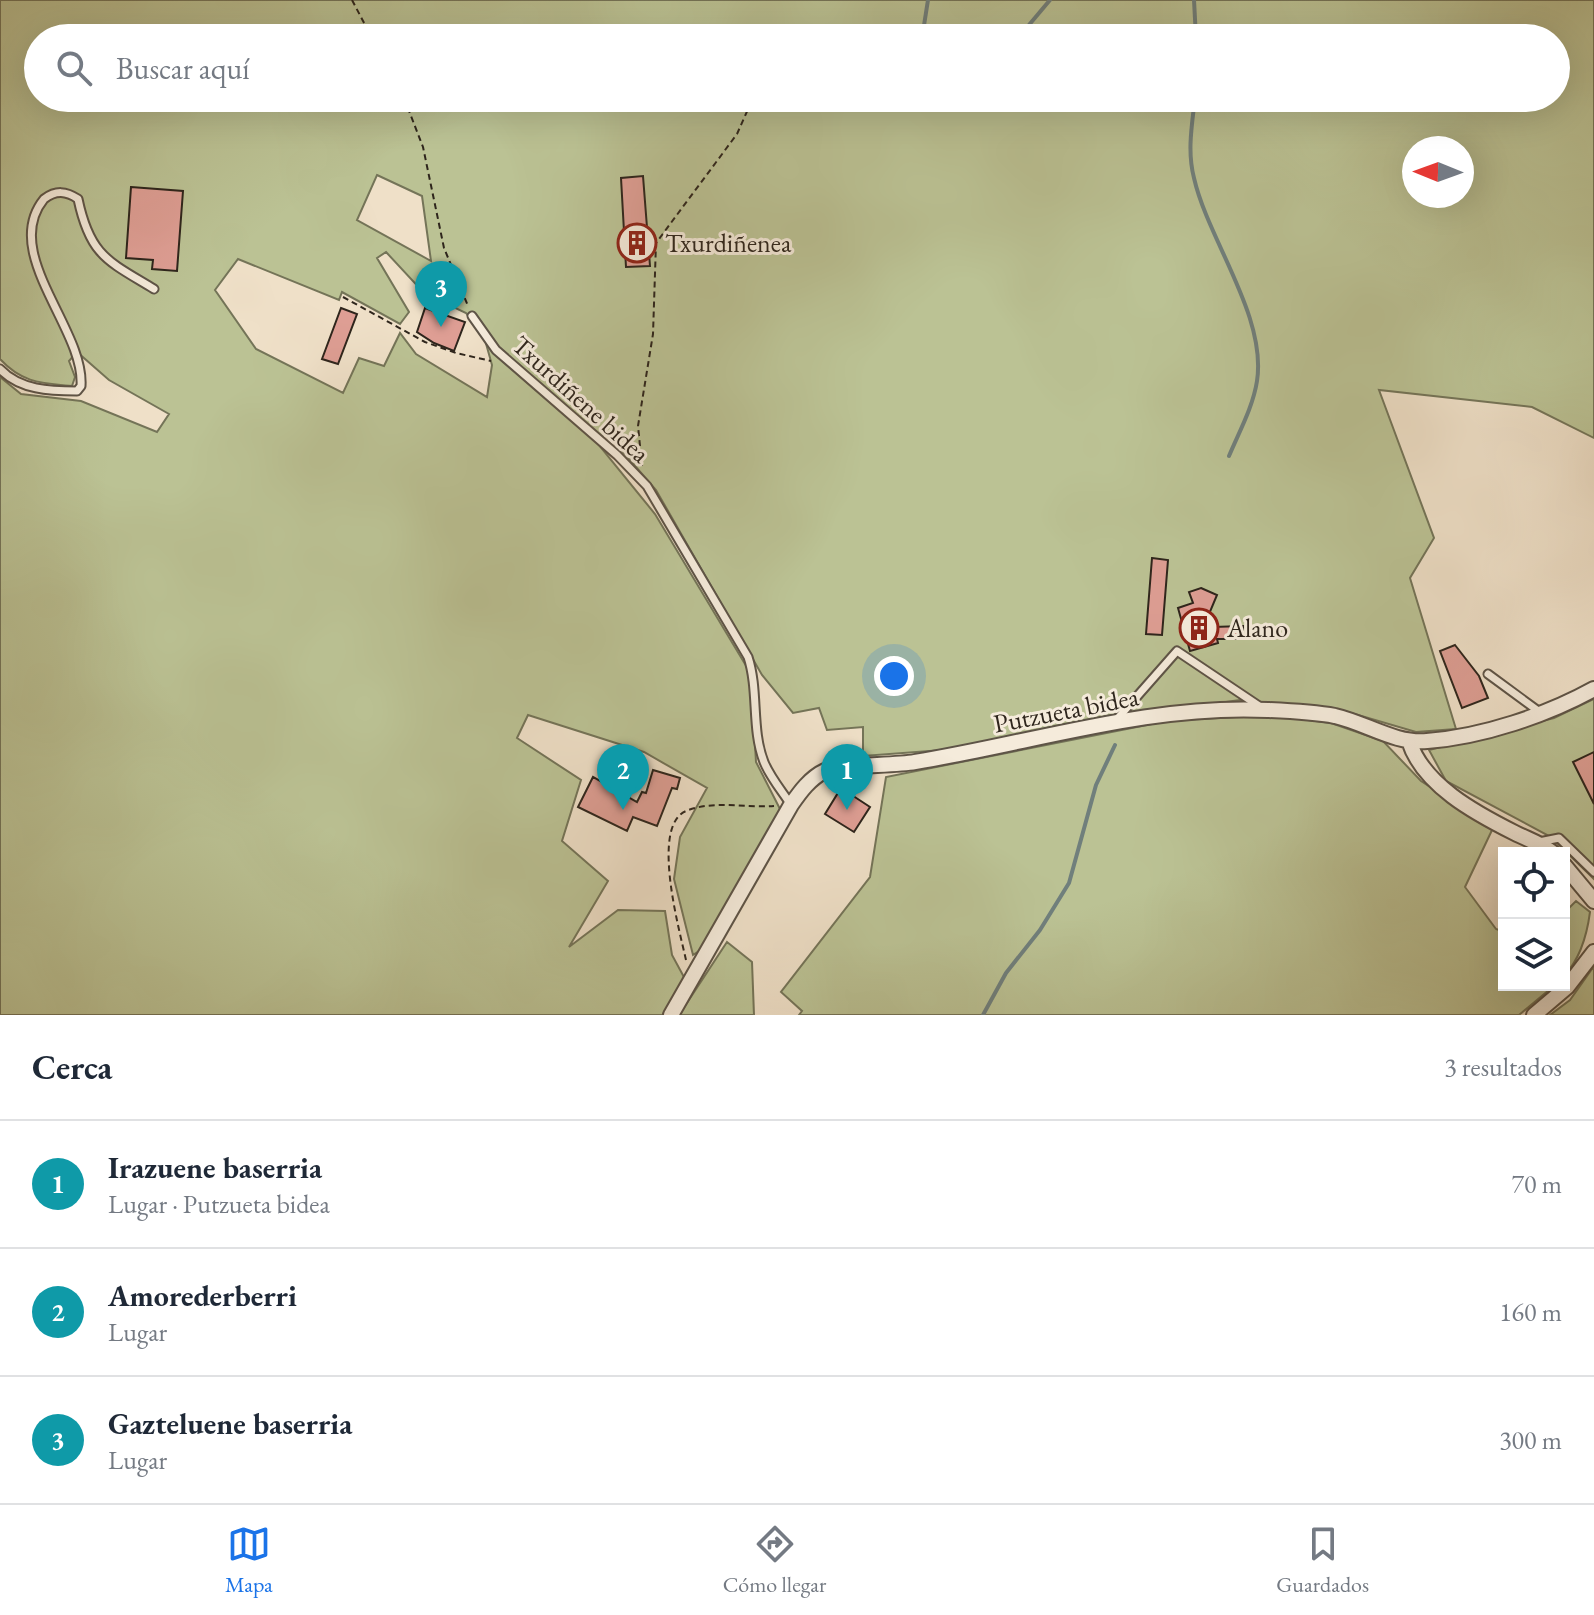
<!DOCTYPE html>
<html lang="es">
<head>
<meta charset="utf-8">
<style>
  :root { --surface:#fff; --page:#f2f2f3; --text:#1f2937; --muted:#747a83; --line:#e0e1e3; --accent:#1a73e8 }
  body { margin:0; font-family:"EB Garamond",serif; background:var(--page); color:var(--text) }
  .controls { position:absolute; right:24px; bottom:24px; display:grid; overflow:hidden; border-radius:0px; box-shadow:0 8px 32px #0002 }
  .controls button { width:72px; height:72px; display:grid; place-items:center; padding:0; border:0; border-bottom:2px solid var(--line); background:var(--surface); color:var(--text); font:40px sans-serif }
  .compass { position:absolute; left:1402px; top:136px; width:72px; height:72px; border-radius:50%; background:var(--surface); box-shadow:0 8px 32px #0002; rotate:271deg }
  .you { position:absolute; left:894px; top:676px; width:28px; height:28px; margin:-20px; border:6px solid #fff; border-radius:50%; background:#1a73e8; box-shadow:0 0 0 12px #1a73e833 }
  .badge { display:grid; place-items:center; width:52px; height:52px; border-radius:50%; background:var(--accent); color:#fff; font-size:26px; font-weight:700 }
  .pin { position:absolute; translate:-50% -66px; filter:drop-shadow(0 2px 4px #0008) }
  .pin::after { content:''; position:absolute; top:42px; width:28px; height:24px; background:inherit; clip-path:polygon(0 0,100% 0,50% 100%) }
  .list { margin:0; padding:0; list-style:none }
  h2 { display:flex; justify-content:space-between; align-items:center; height:104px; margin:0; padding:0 32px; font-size:34px }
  h2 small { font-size:26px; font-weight:400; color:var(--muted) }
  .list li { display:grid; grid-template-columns:52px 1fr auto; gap:24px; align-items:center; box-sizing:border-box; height:128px; padding:0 32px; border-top:2px solid var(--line) }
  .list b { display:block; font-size:30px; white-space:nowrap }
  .list p { margin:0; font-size:26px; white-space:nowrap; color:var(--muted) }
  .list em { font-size:26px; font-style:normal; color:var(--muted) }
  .icon { flex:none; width:44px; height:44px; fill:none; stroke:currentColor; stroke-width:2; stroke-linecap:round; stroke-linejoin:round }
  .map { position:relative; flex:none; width:1594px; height:1015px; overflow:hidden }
  .search { position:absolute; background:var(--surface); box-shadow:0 8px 32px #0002; left:24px; right:24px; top:24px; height:88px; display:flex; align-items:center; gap:20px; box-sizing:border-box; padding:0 28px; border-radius:44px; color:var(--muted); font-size:30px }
  .sheet { height:488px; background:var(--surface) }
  nav { display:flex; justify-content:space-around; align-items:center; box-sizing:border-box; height:112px; border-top:2px solid var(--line); background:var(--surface); font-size:22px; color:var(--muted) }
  nav a { display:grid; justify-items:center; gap:4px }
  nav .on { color:var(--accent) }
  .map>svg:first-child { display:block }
</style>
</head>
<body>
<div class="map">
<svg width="1594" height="1015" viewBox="0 0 1594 1015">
  <rect width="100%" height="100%" fill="#efe0c8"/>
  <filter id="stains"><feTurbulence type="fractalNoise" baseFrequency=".0025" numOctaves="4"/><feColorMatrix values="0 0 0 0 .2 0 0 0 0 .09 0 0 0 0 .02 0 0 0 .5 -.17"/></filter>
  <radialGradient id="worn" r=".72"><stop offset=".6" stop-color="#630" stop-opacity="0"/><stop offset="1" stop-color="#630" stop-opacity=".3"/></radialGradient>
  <path fill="#bbc294" stroke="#747458" stroke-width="2" fill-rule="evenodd" d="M 0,0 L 1594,0 L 1594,438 L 1532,407 L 1379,390 L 1434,538 L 1410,578 L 1456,729 L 1416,732 L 1341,710 L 1240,700 L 1088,721 L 943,750 L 863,756 L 863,727 L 827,730 L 819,708 L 793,713 L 762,675 L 656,490 L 605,431 L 598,444 L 655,514 L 751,674 L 756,762 L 780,809 L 708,945 L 693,955 L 674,879 L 680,837 L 707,788 L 644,752 L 528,715 L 517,738 L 581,780 L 562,841 L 608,881 L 569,947 L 618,910 L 665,911 L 672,955 L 685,979 L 663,1015 L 0,1015 L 0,377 L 21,394 L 81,401 L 157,432 L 169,414 L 109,380 L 77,352 L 69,361 L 75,377 L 72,386 C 41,383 22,383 0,359 ZM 38,38 L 1556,38 L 1556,98 L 38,98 ZM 1414,148 L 1462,148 L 1462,196 L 1414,196 ZM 377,175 L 422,196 L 431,261 L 357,220 ZM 386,252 L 424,293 L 466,313 L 485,340 L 492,365 L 487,397 L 416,354 L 400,333 L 384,366 L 359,358 L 343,393 L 256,349 L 215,290 L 238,259 L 339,300 L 342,292 L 400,324 L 409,312 L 377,258 Z
    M 1594,699 L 1594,879 L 1551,837 L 1446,781 L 1429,750 L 1554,718 Z
    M 1270,715 L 1331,723 L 1383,741 L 1421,781 L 1493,828 L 1465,887 L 1496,929 L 1504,932 L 1504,985 L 1555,985 L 1519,1015 L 799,1015 L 802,1011 L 781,992 L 870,877 L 886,777 L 1167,721 Z
    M 1576,901 L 1590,912 C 1587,935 1581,958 1564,976 L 1564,913 Z
    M 727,942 L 752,962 L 754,1015 L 679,1015 Z
    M 1594,966 L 1594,1015 L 1550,1015 L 1570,1000 Z"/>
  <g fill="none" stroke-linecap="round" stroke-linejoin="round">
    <path stroke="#707f7c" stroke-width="4" d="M 1194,0 L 1196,38
      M 922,38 L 928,0
      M 1018,38 L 1050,0
      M 930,98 C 944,115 959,109 977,101 L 979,98
      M 1195,98 C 1192,125 1187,151 1194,178 C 1208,240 1267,316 1257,381 C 1253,407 1239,432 1229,456
      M 983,1015 L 1006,973 L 1040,930 L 1069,883 L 1096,785 L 1115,745"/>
  </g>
  <path fill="#de9e94" stroke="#2e251c" stroke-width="2" d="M 643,176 L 650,266 L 626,267 L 621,178 Z
    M 131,187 L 183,191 L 177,271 L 152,269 L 153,260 L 126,258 Z
    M 341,308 L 357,314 L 338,364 L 322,359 Z
    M 425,308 L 465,322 L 454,351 L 434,343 L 417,332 Z
    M 1152,558 L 1168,560 L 1162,635 L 1146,634 Z
    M 1201,588 L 1217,595 L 1209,614 L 1213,627 L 1243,626 L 1243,639 L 1217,639 L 1218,643 L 1190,651 L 1178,608 L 1193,603 L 1189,592 Z
    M 1455,645 L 1479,676 L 1488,698 L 1462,708 L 1440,651 Z
    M 1594,752 L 1594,804 L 1573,762 Z
    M 653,770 L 680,778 L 677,789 L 672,788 L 657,826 L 633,817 L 627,831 L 578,807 L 593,777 L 637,802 L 642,792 L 646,793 Z
    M 841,788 L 870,807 L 854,832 L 825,814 Z"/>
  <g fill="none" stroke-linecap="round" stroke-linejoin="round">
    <defs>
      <path id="lane" d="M 472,316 L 496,350 L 617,455 L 647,486 L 748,657 C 759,691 751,729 764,762 C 770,777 782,791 791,805
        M 0,369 C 20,390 50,391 77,391 L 81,386 C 85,329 0,253 44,199 C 56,190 66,191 78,199 C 90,256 108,261 154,289
        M 1488,674 L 1541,713
        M 1118,718 L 1177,651 L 1262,708
        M 1539,842 L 1559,838 L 1594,872"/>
      <path id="street" d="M 1409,741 C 1423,785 1475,813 1515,833 C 1529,840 1540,843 1553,853
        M 1564,865 L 1594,901
        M 671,1015 L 791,805 C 800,792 810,778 825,771 C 841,764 893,766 915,762 C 1032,743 1149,704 1268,710 C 1290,711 1313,712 1335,716 C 1366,723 1395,744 1427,741 C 1482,737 1547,715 1594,689
        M 1534,1015 L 1567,987 L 1594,952"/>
    </defs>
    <use href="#lane" stroke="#5e5447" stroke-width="11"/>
    <use href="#street" stroke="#5e5447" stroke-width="18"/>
    <path stroke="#2e251c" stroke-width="2" stroke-dasharray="6 4" stroke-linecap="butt" d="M 352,0 L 372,38
      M 404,98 L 423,147 L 444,248 L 468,306
      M 343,297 L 425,342 L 456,353 L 491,361
      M 642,466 L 638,426 L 653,334 L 656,243 L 737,134 L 753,98
      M 686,960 C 680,932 650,826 686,811 C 712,800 746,808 774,806"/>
    <use href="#lane" stroke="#f5ebdb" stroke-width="7"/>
    <use href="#street" stroke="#f5ebdb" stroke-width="14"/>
  </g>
  <defs>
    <symbol id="building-ring" viewBox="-11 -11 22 22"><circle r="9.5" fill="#f5ebdb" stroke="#8f2418" stroke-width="1.5"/><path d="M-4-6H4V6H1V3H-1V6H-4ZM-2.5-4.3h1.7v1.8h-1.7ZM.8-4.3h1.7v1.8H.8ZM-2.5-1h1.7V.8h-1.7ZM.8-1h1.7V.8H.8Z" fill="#8f2418"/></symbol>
  </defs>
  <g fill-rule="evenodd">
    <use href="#building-ring" x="615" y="221" width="44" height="44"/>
    <use href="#building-ring" x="1177" y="606" width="44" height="44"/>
  </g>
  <g text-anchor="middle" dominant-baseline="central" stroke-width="6" stroke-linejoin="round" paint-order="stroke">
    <g font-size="26" fill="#2e251c" stroke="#f5ebdb" text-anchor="start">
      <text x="665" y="243">Txurdiñenea</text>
      <text x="1227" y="628">Alano</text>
    </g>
    <g font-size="26" fill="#2e251c" stroke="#f5ebdb">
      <text transform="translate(581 399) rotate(42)">Txurdiñene bidea</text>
      <text transform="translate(1066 710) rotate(-11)">Putzueta bidea</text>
    </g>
  </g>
  <rect width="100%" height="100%" filter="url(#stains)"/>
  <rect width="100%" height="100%" fill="url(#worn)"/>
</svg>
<div class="controls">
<button><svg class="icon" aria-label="locate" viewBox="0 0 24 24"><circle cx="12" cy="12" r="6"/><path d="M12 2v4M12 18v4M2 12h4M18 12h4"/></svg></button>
<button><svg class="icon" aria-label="layers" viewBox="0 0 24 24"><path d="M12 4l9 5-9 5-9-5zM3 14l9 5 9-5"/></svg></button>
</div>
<svg class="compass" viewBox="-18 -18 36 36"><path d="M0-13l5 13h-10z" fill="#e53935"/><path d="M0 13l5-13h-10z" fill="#747a83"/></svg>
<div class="you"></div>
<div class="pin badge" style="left:847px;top:810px;background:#0f9aa8">1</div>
<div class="pin badge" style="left:623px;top:810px;background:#0f9aa8">2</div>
<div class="pin badge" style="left:441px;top:327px;background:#0f9aa8">3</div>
<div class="search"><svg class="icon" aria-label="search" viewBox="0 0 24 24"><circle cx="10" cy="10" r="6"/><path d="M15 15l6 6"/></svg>Buscar aquí</div>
</div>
<section class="sheet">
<h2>Cerca<small>3 resultados</small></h2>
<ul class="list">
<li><span class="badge" style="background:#0f9aa8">1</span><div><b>Irazuene baserria</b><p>Lugar · Putzueta bidea</p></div><em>70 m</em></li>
<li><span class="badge" style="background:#0f9aa8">2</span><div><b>Amorederberri</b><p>Lugar</p></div><em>160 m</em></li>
<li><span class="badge" style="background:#0f9aa8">3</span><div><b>Gazteluene baserria</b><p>Lugar</p></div><em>300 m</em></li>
</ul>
</section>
<nav>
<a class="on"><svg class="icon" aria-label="map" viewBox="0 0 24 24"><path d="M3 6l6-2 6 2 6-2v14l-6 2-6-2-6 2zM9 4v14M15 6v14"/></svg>Mapa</a>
<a><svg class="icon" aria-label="directions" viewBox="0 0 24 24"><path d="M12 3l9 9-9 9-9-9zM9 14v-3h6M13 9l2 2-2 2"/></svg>Cómo llegar</a>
<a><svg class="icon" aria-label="saved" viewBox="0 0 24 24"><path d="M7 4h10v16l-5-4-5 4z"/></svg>Guardados</a>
</nav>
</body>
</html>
